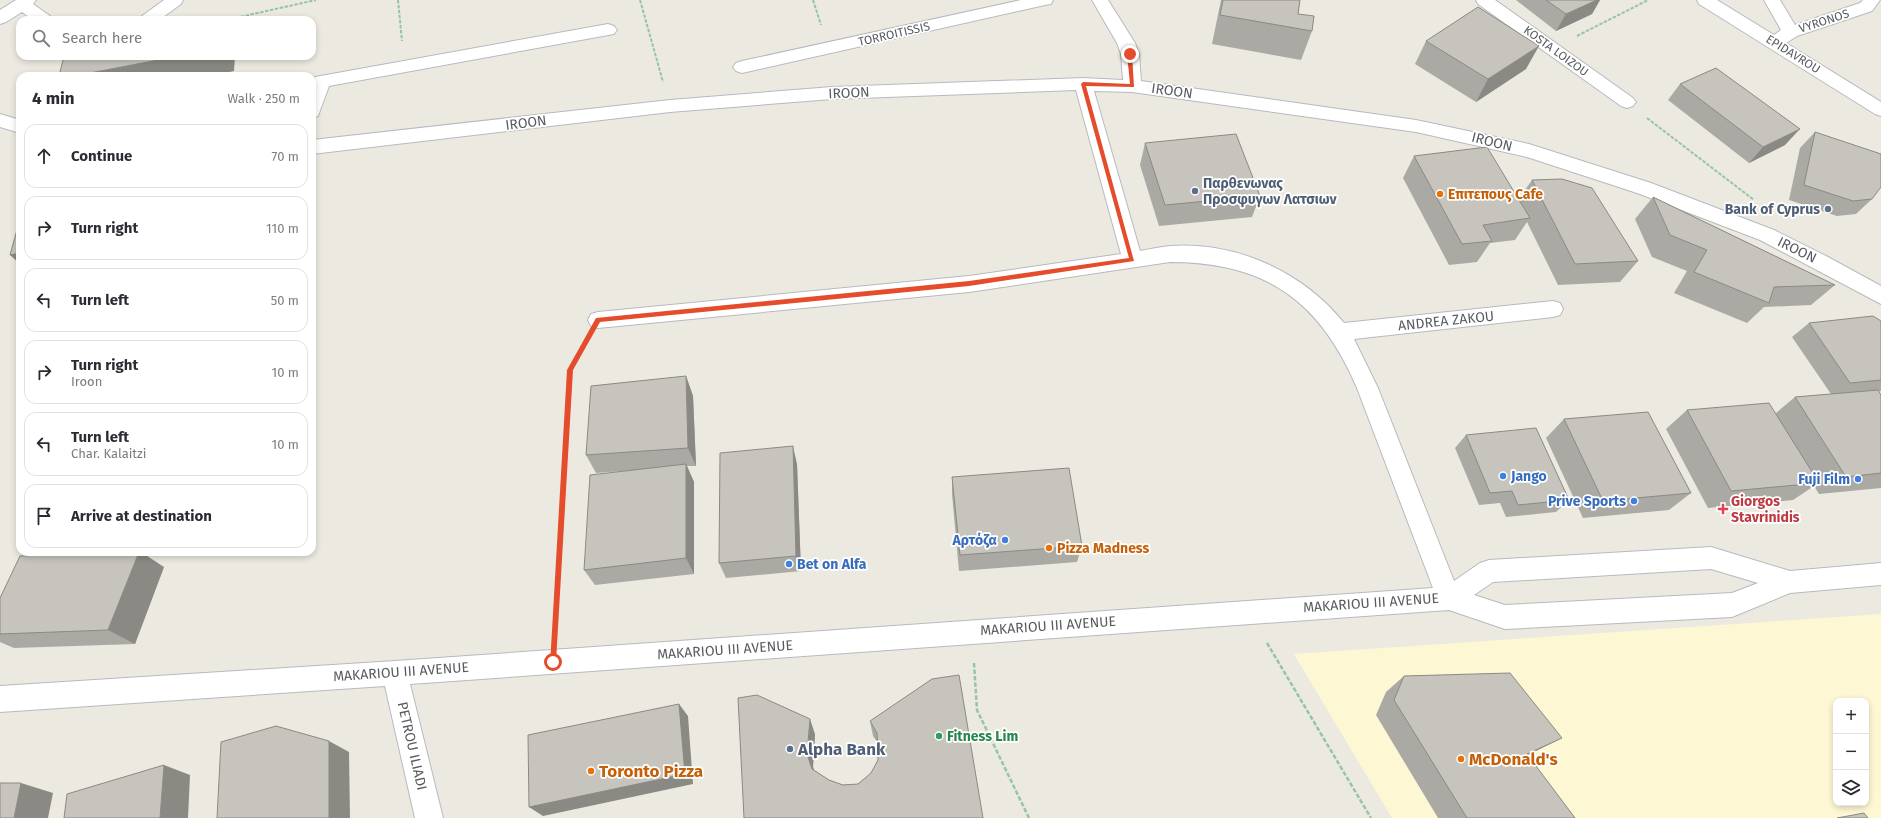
<!DOCTYPE html>
<html lang="en">
<head>
<meta charset="utf-8">
<style>
  :root { --surface:#fff; --page:#f2f2f3; --text:#2b2b33; --muted:#7c7c81; --line:#e1e1e2 }
  body { margin:0; font-family:"Fira Sans",sans-serif; background:var(--page); color:var(--text) }
  .controls { position:absolute; right:12px; bottom:12px; display:grid; overflow:hidden; border-radius:8px; box-shadow:0 2px 6px #0003 }
  .controls button { width:36px; height:36px; display:grid; place-items:center; padding:0; border:0; border-bottom:1px solid var(--line); background:var(--surface); color:var(--text); font:20px sans-serif }
  .stop { position:absolute; width:12px; height:12px; margin:-9px; border:3px solid #e54c2c; border-radius:50%; background:#fff }
  .stop.end { background:#e54c2c; border-color:#fff; box-shadow:0 1px 4px #0008 }
  .list { margin:0; padding:0; list-style:none }
  h2 { display:flex; justify-content:space-between; align-items:center; height:52px; margin:0; padding:0 16px; font-size:17px }
  h2 small { font-size:13px; font-weight:400; color:var(--muted) }
  .list li { display:grid; grid-template-columns:26px 1fr auto; gap:12px; align-items:center; box-sizing:border-box; height:64px; margin:0 8px 8px; padding:0 8px; border:1px solid var(--line); border-radius:12px }
  .list b { display:block; font-size:15px; white-space:nowrap }
  .list p { margin:0; font-size:13px; white-space:nowrap; color:var(--muted) }
  .list em { font-size:13px; font-style:normal; color:var(--muted) }
  .icon { flex:none; width:22px; height:22px; fill:none; stroke:currentColor; stroke-width:2; stroke-linecap:round; stroke-linejoin:round }
  .map { position:relative; flex:none; width:1881px; height:818px; overflow:hidden }
  .search { position:absolute; background:var(--surface); box-shadow:0 2px 6px #0003; left:16px; top:16px; width:300px; height:44px; display:flex; align-items:center; gap:10px; box-sizing:border-box; padding:0 14px; border-radius:12px; color:var(--muted); font-size:15px }
  .panel { position:absolute; background:var(--surface); box-shadow:0 2px 6px #0003; left:16px; top:72px; width:300px; height:484px; border-radius:12px }
  .map>svg:first-child { display:block }
</style>
</head>
<body>
<div class="map">
<svg width="1881" height="818" viewBox="0 0 1881 818">
  <rect width="100%" height="100%" fill="#eceae0"/>
  <path fill="#fdf7d4" fill-rule="evenodd" d="M 1881,614 L 1881,818 L 1392,818 L 1294,654 ZM 1836,701 L 1866,701 L 1866,803 L 1836,803 Z"/>
  <g fill="none" stroke-linecap="round" stroke-linejoin="round">
    <defs>
      <path id="minor" d="M 16,0 L 36,0 L 33,4 L 50,16 L 52,20 L 33,20 L 22,12 L 6,22 L 0,24 L 0,10 Z
        M 164,0 L 183,0 L 181,4 L 159,20 L 140,20 L 142,16 Z
        M 1021,0 L 1053,0 L 1051,4 L 1045,5 L 742,73 L 736,71 L 733,67 L 736,63 L 742,61 Z
        M 1092,0 L 1108,0 L 1135,43 L 1139,54 L 1141,81 L 1416,120 L 1529,144 L 1651,183 L 1774,230 L 1828,257 L 1881,286 L 1881,304 L 1760,240 L 1637,193 L 1527,157 L 1416,132 L 1132,92 L 1094,91 L 1140,251 C 1150,249 1160,247 1170,246 C 1236,241 1303,272 1344,323 L 1553,301 L 1560,303 L 1563,309 L 1560,315 L 1553,317 L 1354,339 L 1378,388 L 1454,581 L 1480,563 L 1489,560 L 1711,547 L 1790,571 L 1881,563 L 1881,585 L 1790,593 L 1732,617 L 1505,629 L 1449,610 L 410,684 L 443,818 L 415,818 L 385,686 L 0,712 L 0,686 L 395,661 L 1433,588 L 1357,388 C 1320,301 1266,262 1170,262 L 969,292 L 598,328 L 591,326 L 588,320 L 591,314 L 598,312 L 969,276 L 1121,254 L 1076,90 L 832,99 L 670,112 L 312,154 L 312,140 L 670,100 L 832,87 L 1083,78 L 1123,80 L 1121,54 L 1117,43 ZM 1711,569 L 1758,583 L 1732,593 L 1505,605 L 1474,595 L 1493,582 Z
        M 1476,0 L 1495,0 L 1633,98 L 1636,102 L 1633,106 L 1627,108 L 1621,106 L 1478,4 Z
        M 1697,0 L 1717,0 L 1774,35 L 1781,30 L 1764,0 L 1780,0 L 1795,25 L 1860,3 L 1863,0 L 1880,0 L 1872,11 L 1797,36 L 1786,43 L 1881,102 L 1881,116 L 1875,114 L 1699,4 Z
        M 608,24 L 614,26 L 617,30 L 614,34 L 329,86 L 318,116 L 312,118 L 312,81 L 315,77 Z
        M 0,114 L 20,120 L 20,133 L 0,127 Z"/>
    </defs>
    <use href="#minor" stroke="#b8b9bf" stroke-width="2"/>
    <path stroke="#96c4a7" stroke-width="2" stroke-dasharray="3.5 1.5" stroke-linecap="butt" d="M 398,0 L 402,41
      M 640,0 L 663,82
      M 813,0 L 821,25
      M 226,20 L 316,0
      M 1577,36 L 1648,0
      M 1647,118 L 1754,200
      M 576,359 L 585,343"/>
    <path stroke="#96c4a7" stroke-width="2.5" stroke-dasharray="4.5 2" stroke-linecap="butt" d="M 554,632 L 570,370 L 577,358
      M 1267,643 L 1371,818
      M 974,663 L 977,710 L 1029,818"/>
    <use href="#minor" fill="#fff" fill-rule="evenodd"/>
  </g>
  <path fill="#aaa9a3" d="M 1221,0 L 1300,0 L 1298,14 L 1312,31 L 1301,60 L 1212,44 Z
    M 1516,0 L 1600,0 L 1592,14 L 1556,31 Z
    M 1426,41 L 1526,69 L 1476,102 L 1415,64 Z
    M 1680,84 L 1785,145 L 1749,163 L 1668,100 Z
    M 1815,132 L 1872,199 L 1856,214 L 1837,216 L 1789,200 L 1800,148 Z
    M 1145,143 L 1260,196 L 1252,217 L 1159,226 L 1140,165 Z
    M 1414,156 L 1518,200 L 1532,180 L 1638,261 L 1620,282 L 1558,285 L 1527,222 L 1515,240 L 1490,243 L 1477,262 L 1449,265 L 1403,178 Z
    M 1653,197 L 1835,285 L 1811,305 L 1764,307 L 1747,323 L 1674,293 L 1687,271 L 1652,257 L 1635,219 Z
    M 1881,321 L 1881,391 L 1879,391 L 1881,395 L 1881,488 L 1819,494 L 1814,486 L 1793,500 L 1708,508 L 1666,429 L 1687,410 L 1776,413 L 1795,397 L 1831,394 L 1792,337 L 1809,323 Z
    M 686,376 L 693,396 L 696,466 L 687,466 L 694,482 L 694,574 L 595,585 L 584,570 L 636,470 L 596,473 L 586,455 Z
    M 1564,419 L 1691,493 L 1669,510 L 1583,518 L 1546,438 Z
    M 1466,435 L 1569,500 L 1556,512 L 1506,517 L 1500,503 L 1479,505 L 1455,448 Z
    M 797,464 L 801,571 L 726,578 L 719,563 Z
    M 952,477 L 1082,546 L 1077,562 L 959,571 L 952,494 Z
    M 164,567 L 135,644 L 14,648 L 0,642 L 0,634 Z
    M 1404,676 L 1536,751 L 1527,755 L 1575,818 L 1438,818 L 1376,715 L 1386,692 Z
    M 870,721 L 983,818 L 744,818 L 815,734 L 813,767 L 814,770 L 829,780 L 843,785 L 858,784 L 871,773 L 878,760 L 878,743 L 873,736 Z"/>
  <path fill="#8b8984" d="M 1597,0 L 1600,0 L 1592,14 L 1556,31 L 1566,14 Z
    M 1539,46 L 1526,69 L 1476,102 L 1488,79 Z
    M 179,56 L 235,56 L 234,71 L 210,76 L 74,76 Z
    M 1800,129 L 1785,145 L 1749,163 L 1763,147 Z
    M 20,253 L 20,264 L 10,255 Z
    M 686,376 L 693,396 L 696,466 L 688,448 Z
    M 793,446 L 797,464 L 801,571 L 796,556 Z
    M 686,464 L 694,482 L 694,574 L 686,558 Z
    M 139,552 L 141,552 L 164,567 L 135,644 L 108,630 Z
    M 679,704 L 688,716 L 693,784 L 543,816 L 529,807 Z
    M 810,719 L 815,734 L 813,767 L 818,781 L 812,769 L 807,754 Z
    M 1562,738 L 1536,751 L 1502,767 L 1527,754 Z
    M 329,741 L 349,752 L 350,818 L 329,818 Z
    M 164,765 L 190,775 L 188,818 L 160,818 Z
    M 21,783 L 53,793 L 48,818 L 14,818 Z"/>
  <path fill="#c6c4bd" stroke="#8b8984" d="M 1223,0 L 1300,0 L 1298,14 L 1314,16 L 1312,31 L 1220,15 Z
    M 1546,0 L 1597,0 L 1566,14 Z
    M 1478,7 L 1539,46 L 1488,79 L 1426,41 Z
    M 64,56 L 179,56 L 74,76 L 59,76 Z
    M 1716,68 L 1800,129 L 1763,147 L 1680,84 Z
    M 1815,132 L 1881,154 L 1881,187 L 1872,199 L 1853,201 L 1804,185 Z
    M 1236,134 L 1260,196 L 1165,205 L 1145,143 Z
    M 1487,147 L 1530,218 L 1483,225 L 1492,241 L 1462,244 L 1414,156 Z
    M 1562,179 L 1592,188 L 1638,261 L 1575,264 L 1532,180 Z
    M 1653,197 L 1835,285 L 1774,287 L 1769,303 L 1694,272 L 1707,250 L 1670,235 Z
    M 20,219 L 20,253 L 10,255 Z
    M 1873,316 L 1881,321 L 1881,380 L 1850,383 L 1809,323 Z
    M 686,376 L 688,448 L 586,455 L 591,386 Z
    M 1878,390 L 1881,395 L 1881,473 L 1846,477 L 1795,397 Z
    M 1769,403 L 1819,483 L 1731,491 L 1687,410 Z
    M 1648,412 L 1691,493 L 1603,501 L 1564,419 Z
    M 1536,428 L 1569,500 L 1518,505 L 1512,491 L 1490,493 L 1466,435 Z
    M 793,446 L 796,556 L 719,563 L 720,453 Z
    M 686,464 L 686,558 L 584,570 L 590,475 Z
    M 1069,468 L 1082,546 L 960,555 L 952,477 Z
    M 113,552 L 139,552 L 108,630 L 0,634 L 0,598 L 20,556 Z
    M 1510,673 L 1562,738 L 1527,754 L 1575,818 L 1467,818 L 1394,700 L 1404,676 Z
    M 959,675 L 983,818 L 744,818 L 738,698 L 757,695 L 810,719 L 807,754 L 812,769 L 829,780 L 843,785 L 858,784 L 871,773 L 878,760 L 877,733 L 870,721 L 932,679 Z
    M 679,704 L 685,774 L 529,807 L 528,735 Z
    M 276,726 L 329,741 L 329,818 L 217,818 L 221,742 Z
    M 164,765 L 160,818 L 64,818 L 67,794 Z
    M 0,783 L 21,783 L 14,818 L 0,818 Z
    M 1864,813 L 1868,818 L 1837,818 Z"/>
  <path fill="#e54c2c" d="M 1130,52 L 1132,54 L 1134,87 L 1086,86 L 1134,261 L 969,286 L 600,322 L 573,370 L 556,662 L 555,665 L 550,665 L 567,370 L 596,318 L 969,281 L 1129,258 L 1081,84 L 1083,82 L 1130,84 L 1127,54 Z"/>
  <g fill="#5c6f8a" stroke="#fff" stroke-width="1.5">
    <circle cx="1195" cy="191" r="4"/>
    <circle cx="1828" cy="209" r="4"/>
    <circle cx="790" cy="749" r="4"/>
  </g>
  <g fill="#e8710a" stroke="#fff" stroke-width="1.5">
    <circle cx="1440" cy="194" r="4"/>
    <circle cx="1049" cy="548" r="4"/>
    <circle cx="1461" cy="759" r="4"/>
    <circle cx="591" cy="771" r="4"/>
  </g>
  <g fill="#3f7fe0" stroke="#fff" stroke-width="1.5">
    <circle cx="1503" cy="476" r="4"/>
    <circle cx="1858" cy="479" r="4"/>
    <circle cx="1634" cy="501" r="4"/>
    <circle cx="1005" cy="540" r="4"/>
    <circle cx="789" cy="564" r="4"/>
  </g>
  <path fill="#e0444e" stroke="#fff" stroke-width="1.5" d="M1721 503h4v4h4v4h-4v4h-4v-4h-4v-4h4z"/>
  <circle fill="#2e9e5b" stroke="#fff" stroke-width="1.5" cx="939" cy="736" r="4"/>
  <g text-anchor="middle" dominant-baseline="central" stroke-width="3.5" stroke-linejoin="round" paint-order="stroke">
    <g font-size="12" fill="#595b61" stroke="#fff">
      <text transform="translate(1824 21) rotate(-18)">VYRONOS</text>
      <text transform="translate(894 34) rotate(-13)">TORROITISSIS</text>
      <text transform="translate(1556 51) rotate(36)">KOSTA LOIZOU</text>
      <text transform="translate(1793 54) rotate(32)">EPIDAVROU</text>
    </g>
    <g font-size="14" fill="#595b61" stroke="#fff">
      <text transform="translate(1172 91) rotate(8)">IROON</text>
      <text transform="translate(849 93) rotate(-3)">IROON</text>
      <text transform="translate(526 123) rotate(-7)">IROON</text>
      <text transform="translate(1492 142) rotate(14)">IROON</text>
      <text transform="translate(1797 250) rotate(26)">IROON</text>
      <text transform="translate(1446 321) rotate(-6)">ANDREA ZAKOU</text>
      <text transform="translate(1371 603) rotate(-4)">MAKARIOU III AVENUE</text>
      <text transform="translate(1048 626) rotate(-4)">MAKARIOU III AVENUE</text>
      <text transform="translate(725 650) rotate(-4)">MAKARIOU III AVENUE</text>
      <text transform="translate(401 672) rotate(-4)">MAKARIOU III AVENUE</text>
      <text transform="translate(412 746) rotate(77)">PETROU ILIADI</text>
    </g>
    <g font-size="14" font-weight="bold" fill="#4e5e75" stroke="#fff" text-anchor="start">
      <text x="1203" y="183">Παρθενωνας<tspan x="1203" dy="16">Προσφυγων Λατσιων</tspan></text>
      <text x="1820" y="209" text-anchor="end">Bank of Cyprus</text>
    </g>
    <g font-size="14" font-weight="bold" fill="#c56008" stroke="#fff" text-anchor="start">
      <text x="1448" y="194">Επιτεπους Cafe</text>
      <text x="1057" y="548">Pizza Madness</text>
    </g>
    <g font-size="14" font-weight="bold" fill="#366cbe" stroke="#fff" text-anchor="end">
      <text x="1511" y="476" text-anchor="start">Jango</text>
      <text x="1850" y="479">Fuji Film</text>
      <text x="1626" y="501">Prive Sports</text>
      <text x="997" y="540">Αρτόζα</text>
      <text x="797" y="564" text-anchor="start">Bet on Alfa</text>
    </g>
    <g font-size="14" font-weight="bold" fill="#be3a42" stroke="#fff" text-anchor="start">
      <text x="1731" y="501">Giorgos<tspan x="1731" dy="16">Stavrinidis</tspan></text>
    </g>
    <g font-size="14" font-weight="bold" fill="#27864d" stroke="#fff" text-anchor="start">
      <text x="947" y="736">Fitness Lim</text>
    </g>
    <g font-size="17" font-weight="bold" fill="#4e5e75" stroke="#fff" text-anchor="start">
      <text x="798" y="749">Alpha Bank</text>
    </g>
    <g font-size="17" font-weight="bold" fill="#c56008" stroke="#fff" text-anchor="start">
      <text x="1469" y="759">McDonald's</text>
      <text x="599" y="771">Toronto Pizza</text>
    </g>
  </g>
</svg>
<div class="controls">
<button>+</button>
<button>−</button>
<button><svg class="icon" aria-label="layers" viewBox="0 0 24 24"><path d="M12 4l9 5-9 5-9-5zM3 14l9 5 9-5"/></svg></button>
</div>
<div class="stop" style="left:553px;top:662px"></div>
<div class="stop end" style="left:1130px;top:54px"></div>
<div class="search"><svg class="icon" aria-label="search" viewBox="0 0 24 24"><circle cx="10" cy="10" r="6"/><path d="M15 15l6 6"/></svg>Search here</div>
<section class="panel">
<h2>4 min<small>Walk · 250 m</small></h2>
<ul class="list">
<li><svg class="icon" aria-label="ahead" viewBox="0 0 24 24"><path d="M12 20V5M6 11l6-6 6 6"/></svg><div><b>Continue</b></div><em>70 m</em></li>
<li><svg class="icon" aria-label="right" viewBox="0 0 24 24"><path d="M7 20v-9h11M14 6l5 5-5 5"/></svg><div><b>Turn right</b></div><em>110 m</em></li>
<li><svg class="icon" aria-label="left" viewBox="0 0 24 24"><path d="M17 20v-9H6M10 6l-5 5 5 5"/></svg><div><b>Turn left</b></div><em>50 m</em></li>
<li><svg class="icon" aria-label="right" viewBox="0 0 24 24"><path d="M7 20v-9h11M14 6l5 5-5 5"/></svg><div><b>Turn right</b><p>Iroon</p></div><em>10 m</em></li>
<li><svg class="icon" aria-label="left" viewBox="0 0 24 24"><path d="M17 20v-9H6M10 6l-5 5 5 5"/></svg><div><b>Turn left</b><p>Char. Kalaitzi</p></div><em>10 m</em></li>
<li><svg class="icon" aria-label="arrive" viewBox="0 0 24 24"><path d="M6 21V4h12l-3 4 3 4H6"/></svg><div><b>Arrive at destination</b></div></li>
</ul>
</section>
</div>
</body>
</html>
